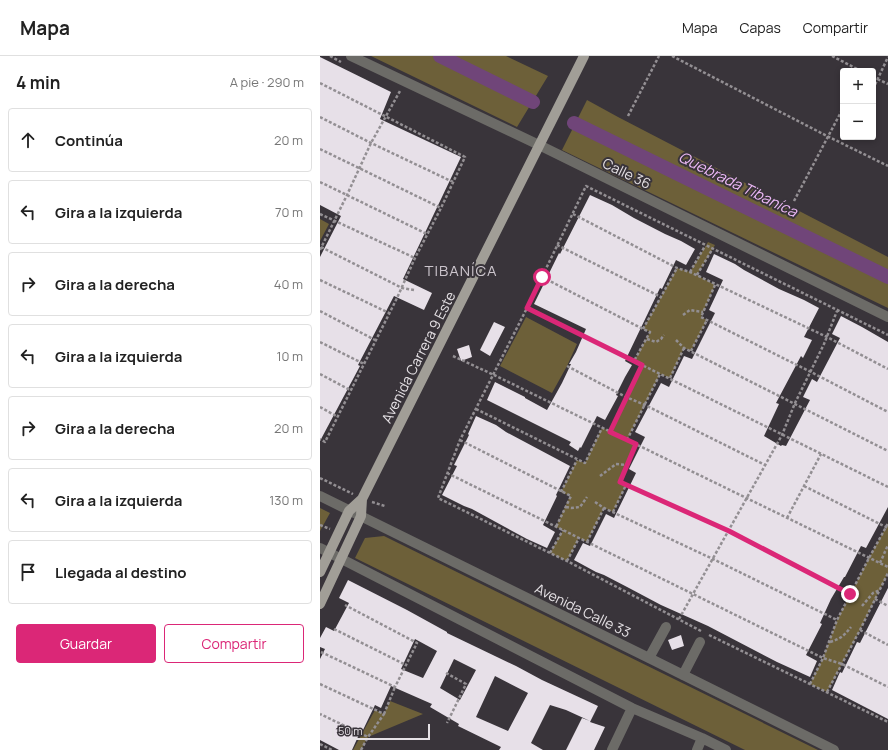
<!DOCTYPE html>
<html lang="es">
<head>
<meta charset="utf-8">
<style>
  :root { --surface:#fff; --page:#f2f2f2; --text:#222; --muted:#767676; --line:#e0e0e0; --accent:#db2777 }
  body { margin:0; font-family:Manrope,sans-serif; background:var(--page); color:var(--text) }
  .controls { position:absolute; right:12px; top:12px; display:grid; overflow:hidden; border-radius:4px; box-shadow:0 2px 6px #0003 }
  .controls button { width:36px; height:36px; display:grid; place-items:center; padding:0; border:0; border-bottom:1px solid var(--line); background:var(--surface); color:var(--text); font:20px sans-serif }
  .scale { position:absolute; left:12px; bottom:10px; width:98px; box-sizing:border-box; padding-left:4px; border:2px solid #e5e1e5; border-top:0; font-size:11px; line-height:14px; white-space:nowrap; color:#e5e1e5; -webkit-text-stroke:3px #39343a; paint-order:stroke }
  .stop { position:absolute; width:12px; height:12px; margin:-9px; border:3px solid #db2777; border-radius:50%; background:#fff }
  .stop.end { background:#db2777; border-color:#fff; box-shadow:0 1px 4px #0008 }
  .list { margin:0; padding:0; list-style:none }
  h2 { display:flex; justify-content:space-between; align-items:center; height:52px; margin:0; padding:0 16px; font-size:17px }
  h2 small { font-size:13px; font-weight:400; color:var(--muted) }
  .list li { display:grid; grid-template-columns:26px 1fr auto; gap:12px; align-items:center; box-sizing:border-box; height:64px; margin:0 8px 8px; padding:0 8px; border:1px solid var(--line); border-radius:4px }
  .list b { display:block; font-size:15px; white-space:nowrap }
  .list em { font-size:13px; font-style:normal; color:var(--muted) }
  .actions { display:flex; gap:8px; padding:12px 16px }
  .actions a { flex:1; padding:9px 0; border:1px solid var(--accent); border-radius:4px; text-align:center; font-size:14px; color:var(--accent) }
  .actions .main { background:var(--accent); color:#fff }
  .icon { flex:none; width:22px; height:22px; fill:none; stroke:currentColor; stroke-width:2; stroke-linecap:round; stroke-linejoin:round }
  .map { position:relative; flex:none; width:568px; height:694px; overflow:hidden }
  header { display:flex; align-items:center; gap:24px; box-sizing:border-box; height:56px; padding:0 20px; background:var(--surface); border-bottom:1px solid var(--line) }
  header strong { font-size:19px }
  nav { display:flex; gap:22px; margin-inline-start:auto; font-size:14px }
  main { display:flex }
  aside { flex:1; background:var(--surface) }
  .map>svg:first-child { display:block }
</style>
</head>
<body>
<header>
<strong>Mapa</strong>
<nav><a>Mapa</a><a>Capas</a><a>Compartir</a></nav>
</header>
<main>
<aside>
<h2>4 min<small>A pie · 290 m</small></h2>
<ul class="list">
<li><svg class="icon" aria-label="ahead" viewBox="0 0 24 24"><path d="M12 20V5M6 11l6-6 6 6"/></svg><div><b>Continúa</b></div><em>20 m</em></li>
<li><svg class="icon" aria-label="left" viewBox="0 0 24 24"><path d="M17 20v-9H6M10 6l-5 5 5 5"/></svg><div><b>Gira a la izquierda</b></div><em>70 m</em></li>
<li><svg class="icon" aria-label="right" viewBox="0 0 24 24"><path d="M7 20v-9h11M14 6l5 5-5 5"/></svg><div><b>Gira a la derecha</b></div><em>40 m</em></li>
<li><svg class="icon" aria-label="left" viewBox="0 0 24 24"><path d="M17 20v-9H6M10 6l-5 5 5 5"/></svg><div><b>Gira a la izquierda</b></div><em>10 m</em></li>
<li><svg class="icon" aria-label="right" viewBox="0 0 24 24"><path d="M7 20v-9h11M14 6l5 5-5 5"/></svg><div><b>Gira a la derecha</b></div><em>20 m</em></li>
<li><svg class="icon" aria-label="left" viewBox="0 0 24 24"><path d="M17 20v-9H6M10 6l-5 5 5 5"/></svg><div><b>Gira a la izquierda</b></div><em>130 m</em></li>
<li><svg class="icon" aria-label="arrive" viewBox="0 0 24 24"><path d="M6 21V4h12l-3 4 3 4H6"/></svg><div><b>Llegada al destino</b></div></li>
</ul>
<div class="actions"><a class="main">Guardar</a><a>Compartir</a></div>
</aside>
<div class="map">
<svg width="568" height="694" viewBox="0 0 568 694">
  <rect width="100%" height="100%" fill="#39343a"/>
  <path fill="#6d6039" d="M 51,0 L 186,0 L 228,20 L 197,71 Z
    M 267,44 L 298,61 L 568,201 L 568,252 L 242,94 Z
    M 0,163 L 9,168 L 0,185 Z
    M 388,186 L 395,189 L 377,219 L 395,229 L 381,261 L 387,264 L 371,295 L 364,292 L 350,322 L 340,318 L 307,384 L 316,389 L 300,426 L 306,429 L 293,456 L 284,452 L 267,486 L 259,482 L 247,505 L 230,497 L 243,474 L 236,471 L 250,440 L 241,436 L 257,404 L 265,407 L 282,372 L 290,375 L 322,309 L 314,305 L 330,276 L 323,273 L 357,212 L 370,216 Z
    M 206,261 L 257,288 L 247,310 L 232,337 L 180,310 Z
    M 0,452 L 10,457 L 0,475 Z
    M 568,467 L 568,517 L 540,574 L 507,636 L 490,628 L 503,602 L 517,564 L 549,502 L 566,471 Z
    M 64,480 L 498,694 L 425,694 L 35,502 L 45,482 Z
    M 70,645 L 103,658 L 48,681 L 41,694 L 33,694 L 55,654 L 64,658 Z"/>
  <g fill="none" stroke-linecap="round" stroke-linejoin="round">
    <path stroke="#704579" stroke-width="14" d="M 120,0 L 213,46
      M 254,67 L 568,221"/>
  </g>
  <path fill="#e7e0e8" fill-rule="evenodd" d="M 0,1 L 71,36 L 60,63 L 141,101 L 83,223 L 112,237 L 104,254 L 74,240 L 38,309 L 40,310 L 0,385 L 0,201 L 21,160 L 0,149 Z
    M 270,139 L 292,149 L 314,162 L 345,178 L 361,185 L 375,193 L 366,209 L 356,204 L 342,233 L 340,232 L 305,305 L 312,309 L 305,321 L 296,339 L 298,340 L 285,364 L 277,360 L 261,392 L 260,391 L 258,395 L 249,389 L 251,386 L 167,344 L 175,326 L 205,341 L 205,342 L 227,354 L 242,327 L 251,308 L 249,308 L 256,296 L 266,273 L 214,248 L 239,197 L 240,198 Z
    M 394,198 L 415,208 L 424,214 L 459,233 L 484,244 L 499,252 L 484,281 L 492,284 L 483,302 L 481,300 L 456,347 L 459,348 L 444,380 L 461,390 L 462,389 L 466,390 L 490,344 L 483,341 L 492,323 L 497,326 L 520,282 L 512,278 L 521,260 L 542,271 L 568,286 L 568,451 L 546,492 L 541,490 L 525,521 L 524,521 L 511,543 L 500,567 L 502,568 L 486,599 L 497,605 L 490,621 L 457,606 L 388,570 L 341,549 L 309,532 L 284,519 L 276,516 L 254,504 L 263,487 L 270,490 L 286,458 L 294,462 L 316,417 L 309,413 L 325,381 L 315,376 L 341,327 L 349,331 L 364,300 L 372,303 L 395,257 L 389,254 L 403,224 L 386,216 Z
    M 174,266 L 185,271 L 170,300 L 160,294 Z
    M 149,289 L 152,301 L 141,305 L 137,293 Z
    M 156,360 L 176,369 L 186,376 L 250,410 L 236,439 L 237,440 L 223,469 L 235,476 L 227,492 L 207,483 L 152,453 L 144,450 L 122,439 L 137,410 L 134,409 L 149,379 L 148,378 Z
    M 28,524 L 87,554 L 127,576 L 127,577 L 196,610 L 222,624 L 278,650 L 270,666 L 285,671 L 274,694 L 246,694 L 262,662 L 270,665 L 246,654 L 230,649 L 211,687 L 223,694 L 179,694 L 181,691 L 138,670 L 139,668 L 110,651 L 112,648 L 71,630 L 61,652 L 55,649 L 43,674 L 41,674 L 32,694 L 19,694 L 0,684 L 0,603 L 5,593 L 0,591 L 0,582 L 6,571 L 14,575 L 29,547 L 19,542 ZM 95,583 L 117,595 L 103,622 L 81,613 ZM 134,603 L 156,614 L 140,644 L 120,632 ZM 175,620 L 208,637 L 188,675 L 156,661 Z
    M 568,532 L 568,663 L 512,634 L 520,616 L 522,617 L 537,586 L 540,587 Z
    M 361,579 L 364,590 L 352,594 L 348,584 Z"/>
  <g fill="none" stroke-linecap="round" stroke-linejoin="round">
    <path stroke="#938f93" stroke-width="2.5" stroke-dasharray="3 2" stroke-linecap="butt" d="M 10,0 L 21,6
      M 352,0 L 507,80 L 568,110
      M 512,0 L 541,15
      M 553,21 L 568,28
      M 0,27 L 145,101 L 121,152 L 95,202 L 77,242 L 5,386 L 0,383
      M 553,33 L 568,1
      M 308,60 L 339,0
      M 0,61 L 51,87 L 133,126
      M 0,93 L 121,152
      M 0,126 L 107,178
      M 474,145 L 521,56
      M 0,158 L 95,202
      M 253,158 L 357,212 L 370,216 L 507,281 L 568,313
      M 237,189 L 341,241
      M 1,191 L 82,232 L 94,234
      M 0,194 L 27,139 L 51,87 L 80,35
      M 370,216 L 385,190
      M 377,219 L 393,192
      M 222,221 L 323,273 L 330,276 L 314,305
      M 0,224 L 69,257
      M 395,229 L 381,261 L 491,316 L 568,356
      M 207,252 L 568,431
      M 0,255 L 55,284
      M 363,259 L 370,254 L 383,256
      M 323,273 L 357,212
      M 327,283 L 336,286 L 341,283 L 344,279
      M 356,284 L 364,292 L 568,395
      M 0,286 L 44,308
      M 371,295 L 387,264
      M 133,300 L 174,319 L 568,511
      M 247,310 L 306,341 L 325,349 L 445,409
      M 0,318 L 30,334
      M 350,322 L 364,292
      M 0,351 L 18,361
      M 156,353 L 265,407 L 282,372
      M 290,375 L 322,309
      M 140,384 L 251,440 L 236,471
      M 307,384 L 340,318
      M 316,389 L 300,426 L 409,475 L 530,538
      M 127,417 L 503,602 L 522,608 L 568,631
      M 280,420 L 296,408 L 307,409
      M 0,422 L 33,438
      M 484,430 L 568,472
      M 241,436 L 257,404
      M 52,446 L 65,450
      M 275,446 L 284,452 L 393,503 L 517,564
      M 246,451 L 251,452 L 260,451 L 267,441
      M 293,456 L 306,429
      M 467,462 L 501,398
      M 0,469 L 10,473
      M 267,486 L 284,452
      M 230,497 L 243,474
      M 247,505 L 259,482
      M 560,507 L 568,489
      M 555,543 L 568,550
      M 542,550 L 553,537 L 560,534
      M 359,563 L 462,379 L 475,347 L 504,288 L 517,255
      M 14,573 L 86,609
      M 540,574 L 568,589
      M 381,575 L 247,505 L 230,497 L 118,442 L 140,384 L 207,252 L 266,130 L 568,279
      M 389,579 L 568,666
      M 510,586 C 520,583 524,580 531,571
      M 1,596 L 75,631 L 97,587 L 25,549
      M 126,617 L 146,628 L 127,667
      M 0,628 L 64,658 L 48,681 L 0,658
      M 490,628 L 503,602 L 517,564 L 549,502 L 566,471 L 568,467
      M 507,636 L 540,574 L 568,517
      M 64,658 L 75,631
      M 0,688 L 12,694
      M 41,694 L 48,681"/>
    <path stroke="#6c6b67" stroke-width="10" d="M 31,0 L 219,89 L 568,261
      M 0,440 L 329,602 L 514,694
      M 0,492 L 312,652 L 382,682 L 406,694
      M 329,602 L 346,571
      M 363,619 L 380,586
      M 292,694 L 312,652
      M 377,694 L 382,682"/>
    <path stroke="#a19e97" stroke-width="10" d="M 0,516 L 29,455 L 42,443 L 264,0
      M 0,548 L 41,460 L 42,443"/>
  </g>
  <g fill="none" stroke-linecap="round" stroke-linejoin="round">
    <path stroke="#db2777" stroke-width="5" d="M 222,221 L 207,252 L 322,309 L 290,376 L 316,388 L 300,426 L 409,475 L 530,538"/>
  </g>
  <g text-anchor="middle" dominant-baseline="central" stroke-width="4" stroke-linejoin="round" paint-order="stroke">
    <g font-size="14" fill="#e5e1e5" stroke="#39343a">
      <text transform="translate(307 117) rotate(26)">Calle 36</text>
      <text transform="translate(98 301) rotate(-63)">Avenida Carrera 9 Este</text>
      <text transform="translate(263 554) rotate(26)">Avenida Calle 33</text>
    </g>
    <g font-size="15" font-style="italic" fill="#edb9f7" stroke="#39343a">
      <text transform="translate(418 128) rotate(26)">Quebrada Tibaníca</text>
    </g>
    <g font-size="15" letter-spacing="1" fill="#ccc5cd" stroke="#39343a">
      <text x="141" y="214">TIBANÍCA</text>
    </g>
  </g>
</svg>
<div class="controls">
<button>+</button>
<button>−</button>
</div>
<div class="scale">50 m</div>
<div class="stop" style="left:222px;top:221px"></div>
<div class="stop end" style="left:530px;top:538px"></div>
</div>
</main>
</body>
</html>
